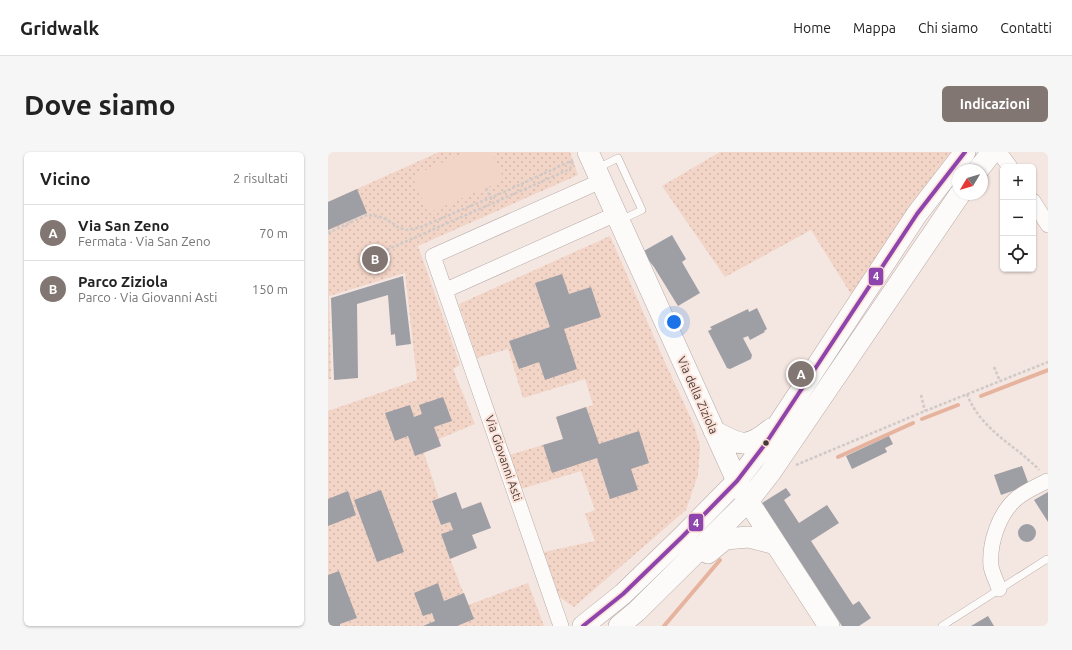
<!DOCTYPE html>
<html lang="it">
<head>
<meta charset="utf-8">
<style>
  :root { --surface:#fff; --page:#f6f6f6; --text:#222; --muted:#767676; --line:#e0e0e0; --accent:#827672 }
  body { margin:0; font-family:Ubuntu,sans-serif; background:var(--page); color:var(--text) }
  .controls { position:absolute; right:12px; top:12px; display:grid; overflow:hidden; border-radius:6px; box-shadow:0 1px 3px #0004 }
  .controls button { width:36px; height:36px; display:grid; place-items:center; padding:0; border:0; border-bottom:1px solid var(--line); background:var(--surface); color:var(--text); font:20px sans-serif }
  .compass { position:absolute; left:624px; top:12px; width:36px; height:36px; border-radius:50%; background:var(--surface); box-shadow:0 1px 3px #0004; rotate:232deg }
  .you { position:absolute; left:346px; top:170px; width:14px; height:14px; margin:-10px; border:3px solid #fff; border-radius:50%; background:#1a73e8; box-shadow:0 0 0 6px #1a73e833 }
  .badge { display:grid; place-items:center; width:26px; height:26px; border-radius:50%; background:var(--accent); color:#fff; font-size:13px; font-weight:700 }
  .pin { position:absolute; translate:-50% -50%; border:2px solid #fff; box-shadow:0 1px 4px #0006 }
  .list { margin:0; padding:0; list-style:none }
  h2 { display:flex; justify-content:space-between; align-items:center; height:52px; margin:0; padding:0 16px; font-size:17px }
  h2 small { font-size:13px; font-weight:400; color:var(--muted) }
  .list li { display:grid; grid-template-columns:26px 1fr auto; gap:12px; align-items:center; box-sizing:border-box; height:56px; padding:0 16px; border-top:1px solid var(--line) }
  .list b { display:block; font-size:15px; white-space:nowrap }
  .list p { margin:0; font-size:13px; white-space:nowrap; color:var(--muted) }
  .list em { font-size:13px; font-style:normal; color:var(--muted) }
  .icon { flex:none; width:22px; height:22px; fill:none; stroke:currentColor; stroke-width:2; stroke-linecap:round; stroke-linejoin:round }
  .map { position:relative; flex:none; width:720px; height:474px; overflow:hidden; border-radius:6px }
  header { display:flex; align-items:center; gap:24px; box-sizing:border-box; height:56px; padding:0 20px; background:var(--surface); border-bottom:1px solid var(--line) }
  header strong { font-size:19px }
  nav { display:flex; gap:22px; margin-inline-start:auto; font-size:14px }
  .intro { display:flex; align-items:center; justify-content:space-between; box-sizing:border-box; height:96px; padding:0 24px }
  h1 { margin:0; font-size:28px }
  .button { padding:10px 18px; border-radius:6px; background:var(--accent); color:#fff; font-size:14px; font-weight:700 }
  main { display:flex; gap:24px; padding:0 24px }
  aside { flex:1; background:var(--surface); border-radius:6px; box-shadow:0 1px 3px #0004 }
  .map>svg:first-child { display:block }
</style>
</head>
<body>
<header>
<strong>Gridwalk</strong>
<nav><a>Home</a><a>Mappa</a><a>Chi siamo</a><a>Contatti</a></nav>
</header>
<div class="intro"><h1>Dove siamo</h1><a class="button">Indicazioni</a></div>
<main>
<aside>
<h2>Vicino<small>2 risultati</small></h2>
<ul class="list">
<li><span class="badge">A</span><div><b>Via San Zeno</b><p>Fermata · Via San Zeno</p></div><em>70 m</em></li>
<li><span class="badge">B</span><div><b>Parco Ziziola</b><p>Parco · Via Giovanni Asti</p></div><em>150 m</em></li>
</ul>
</aside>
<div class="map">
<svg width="720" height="474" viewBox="0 0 720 474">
  <defs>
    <pattern id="green-dots" width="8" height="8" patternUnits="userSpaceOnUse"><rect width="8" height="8" fill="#f3d5c8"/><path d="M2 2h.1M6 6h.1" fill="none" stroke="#d2b8ac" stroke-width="1.8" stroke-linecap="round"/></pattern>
  </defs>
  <rect width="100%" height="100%" fill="#f4e6e1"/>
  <path fill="url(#green-dots)" d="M 111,0 L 242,0 L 250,23 L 90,94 L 132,213 L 125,217 L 147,272 L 111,287 L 113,294 L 96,301 L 111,346 L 104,350 L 113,373 L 122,370 L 125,378 L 113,383 L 140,453 L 200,431 L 216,474 L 0,474 L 0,259 L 89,228 L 77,121 L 1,144 L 3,227 L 0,227 L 0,50 Z
    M 392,0 L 623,0 L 590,43 L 523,142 L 483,78 L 397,125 L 334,34 Z
    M 282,84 L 336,208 L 366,273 L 372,294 L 370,323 L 358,358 L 246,455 L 231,445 L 216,400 L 267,389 L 257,362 L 267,358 L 253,319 L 193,337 L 181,303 L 235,287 L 228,265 L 265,253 L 257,227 L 195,246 L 180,197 L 149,206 L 131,152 Z"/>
  <path fill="#f3d5c8" d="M 138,0 L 164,0 L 176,28 L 100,61 L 84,24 Z"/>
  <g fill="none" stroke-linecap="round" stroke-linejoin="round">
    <path stroke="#e6b49e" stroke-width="4" d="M 653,244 L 720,218
      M 594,267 L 630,253
      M 510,305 L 585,271
      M 336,474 L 392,408"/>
  </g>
  <path fill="#9e9ea5" d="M 29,37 L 39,61 L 0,78 L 0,50 Z
    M 344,83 L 358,107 L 354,110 L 372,141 L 350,154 L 326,115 L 314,100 Z
    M 234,122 L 241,142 L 263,135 L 273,165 L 236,177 L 249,217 L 217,228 L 211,210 L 191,217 L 181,189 L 222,175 L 207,131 Z
    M 75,124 L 83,192 L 68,194 L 67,182 L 63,183 L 60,143 L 29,152 L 30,226 L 6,228 L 3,146 Z
    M 429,156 L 439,177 L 436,179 L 437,180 L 422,188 L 420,184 L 415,186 L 424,203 L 423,207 L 402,217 L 399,216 L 380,179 L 384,177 L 382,175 L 420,157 L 421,160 Z
    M 115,245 L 124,269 L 106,275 L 113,294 L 87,304 L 80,284 L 67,289 L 57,261 L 82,253 L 86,265 L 94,262 L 91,253 Z
    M 258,255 L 271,292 L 311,279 L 321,311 L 303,317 L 310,338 L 282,347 L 269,306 L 224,321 L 215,293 L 235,287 L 228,265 Z
    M 561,284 L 565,292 L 557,296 L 559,300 L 524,317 L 518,304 Z
    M 694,314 L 701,333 L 673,343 L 666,323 Z
    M 458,336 L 463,343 L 456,348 L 471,371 L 499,353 L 511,371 L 483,389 L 525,453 L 531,449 L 543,466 L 531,474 L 514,474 L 434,351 Z
    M 53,338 L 76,400 L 49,410 L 26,348 Z
    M 20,339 L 28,363 L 0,374 L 0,347 Z
    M 128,340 L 134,357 L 153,350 L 163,376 L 144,383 L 149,396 L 122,407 L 113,382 L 125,378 L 122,370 L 113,373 L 104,349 Z
    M 720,340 L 720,370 L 706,348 Z
    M690 381a9 9 0 1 1 18 0a9 9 0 1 1-18 0Z
    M 11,419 L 29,466 L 12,472 L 12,474 L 0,474 L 0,423 Z
    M 110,431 L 116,449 L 136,441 L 146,467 L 129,474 L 95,474 L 107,469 L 104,461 L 95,464 L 86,441 Z
    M 660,464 L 666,474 L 643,474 Z"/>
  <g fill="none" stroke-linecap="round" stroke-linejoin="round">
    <defs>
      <path id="lane" d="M 270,16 L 290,6 L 314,58 L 293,68
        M 614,474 L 719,407 L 720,408"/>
      <path id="street" d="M 671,0 L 682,15
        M 705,49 L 720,73
        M 118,138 L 288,62
        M 671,437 C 669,430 664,421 663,414 C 661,391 671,361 689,346 C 698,339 709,334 719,329
        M 233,474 L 105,104 L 273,29"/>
      <path id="secondary" d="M 260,0 L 409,329 L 420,349 L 501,474
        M 650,18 L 664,0
        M 386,279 C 413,294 419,297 443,277
        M 380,401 L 397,387 L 421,385 L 448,392
        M 255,474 L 295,442 L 354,385 L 409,329 L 438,291 L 589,62 L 637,0
        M 291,474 L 309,459 L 420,349 L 442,321 L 632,42"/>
    </defs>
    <use href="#lane" stroke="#b6aba7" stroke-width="8"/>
    <use href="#street" stroke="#b6aba7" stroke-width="16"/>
    <use href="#secondary" stroke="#b6aba7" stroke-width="22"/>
    <path stroke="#cfcac8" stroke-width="2.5" stroke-dasharray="3 2" stroke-linecap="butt" d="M 158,36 L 165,51
      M 0,81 L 39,63 L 50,64 L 60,68 L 71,76 L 79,78 L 93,75 L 176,40 L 245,8
      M 45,104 L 242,17 L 245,9
      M 666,215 L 672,229
      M 639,242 C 649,269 673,286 695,303 C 700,308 706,312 711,318
      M 593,243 L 597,259
      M 468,313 L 597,259 L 720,210"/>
    <use href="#lane" stroke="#fdfbfa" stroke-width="7"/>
    <use href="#street" stroke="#fdfbfa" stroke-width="15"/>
    <use href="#secondary" stroke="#fdfbfa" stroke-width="21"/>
    <defs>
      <path id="bus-1" d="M 255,474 L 295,442 L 354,385 L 409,329 L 438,291 L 589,62 L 637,0"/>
    </defs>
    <use href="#bus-1" stroke="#fce3d9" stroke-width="7"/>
    <use href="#bus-1" stroke="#8e44ad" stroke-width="4"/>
  </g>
  <circle fill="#443a36" stroke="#fce3d9" stroke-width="1.5" cx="438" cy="291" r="3.5"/>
  <g text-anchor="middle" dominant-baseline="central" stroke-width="4" stroke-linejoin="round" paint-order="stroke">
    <g font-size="12" fill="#443a36" stroke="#fce3d9">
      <text transform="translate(370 243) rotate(66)">Via della Ziziola</text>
      <text transform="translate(176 306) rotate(71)">Via Giovanni Asti</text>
    </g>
  </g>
  <g stroke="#fce3d9" stroke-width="1.5">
    <rect x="540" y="115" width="16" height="19" rx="4" fill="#8e44ad"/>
    <rect x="360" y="361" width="16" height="19" rx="4" fill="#8e44ad"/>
  </g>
  <g font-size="11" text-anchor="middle" font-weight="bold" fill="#fff">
    <text x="548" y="128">4</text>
    <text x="368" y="375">4</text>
  </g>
</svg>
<div class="controls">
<button>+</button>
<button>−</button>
<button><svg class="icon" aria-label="locate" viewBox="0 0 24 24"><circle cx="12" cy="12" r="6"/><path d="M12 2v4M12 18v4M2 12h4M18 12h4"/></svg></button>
</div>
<svg class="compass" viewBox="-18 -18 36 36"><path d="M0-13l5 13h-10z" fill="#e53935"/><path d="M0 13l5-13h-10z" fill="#767676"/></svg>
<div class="you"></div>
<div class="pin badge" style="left:473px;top:222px">A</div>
<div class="pin badge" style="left:47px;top:107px">B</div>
</div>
</main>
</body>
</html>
